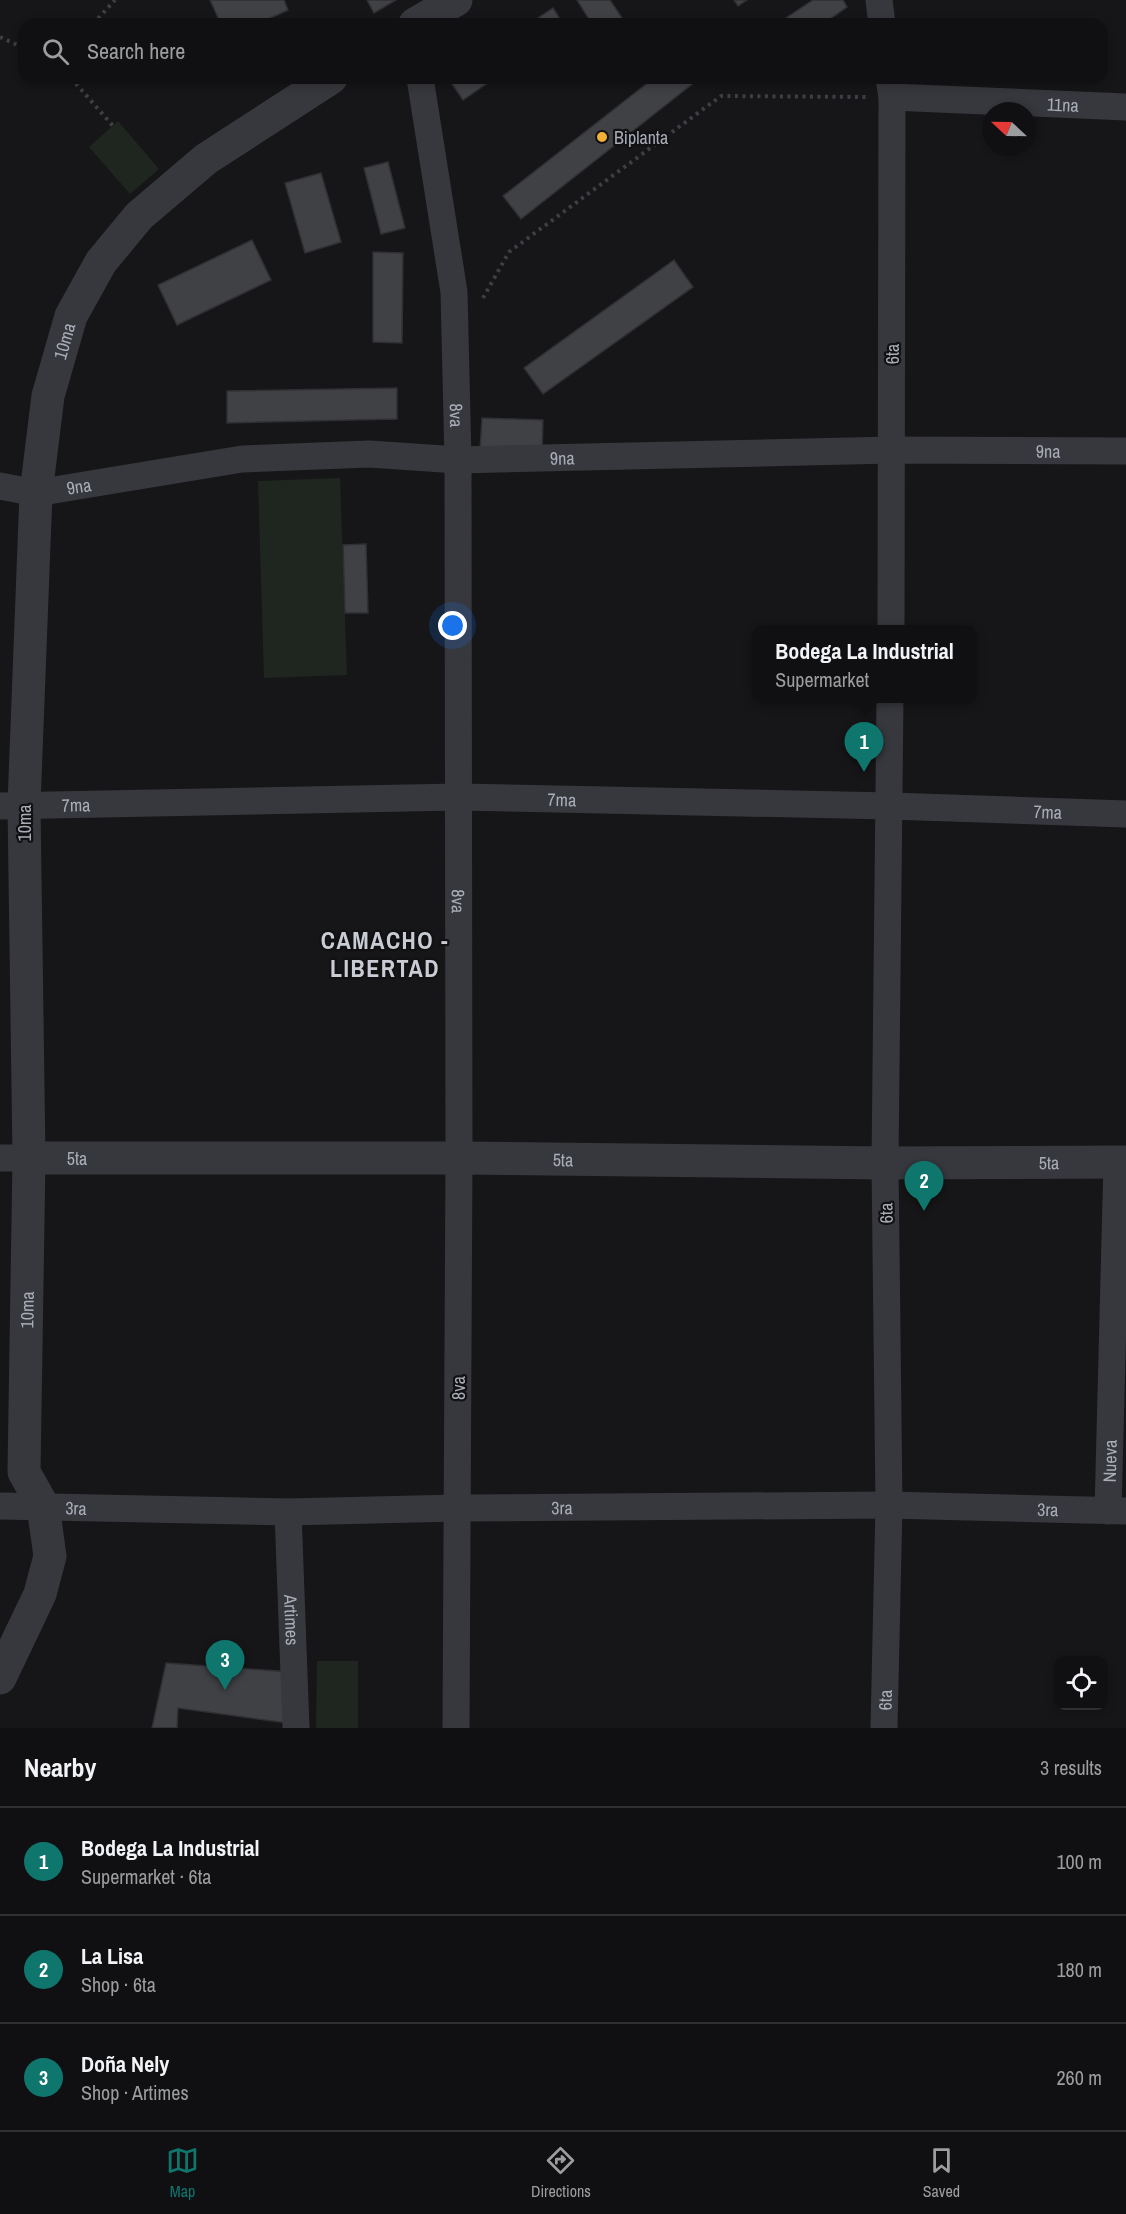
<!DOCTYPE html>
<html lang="en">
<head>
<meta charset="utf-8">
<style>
  :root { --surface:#101012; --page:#1e1e20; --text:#f1f3f6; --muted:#9c9d9f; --line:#303032; --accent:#0f766e }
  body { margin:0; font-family:"Archivo Narrow",sans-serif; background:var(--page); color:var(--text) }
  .controls { position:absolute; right:18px; bottom:18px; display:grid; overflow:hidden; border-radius:12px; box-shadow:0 3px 9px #0003 }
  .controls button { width:54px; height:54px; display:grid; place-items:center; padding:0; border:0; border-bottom:2px solid var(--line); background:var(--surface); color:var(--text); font:30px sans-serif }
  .compass { position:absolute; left:982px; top:102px; width:54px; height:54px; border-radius:50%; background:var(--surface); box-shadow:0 3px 9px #0003; rotate:292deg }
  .you { position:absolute; left:453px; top:626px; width:21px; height:21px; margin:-15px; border:4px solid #fff; border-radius:50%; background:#1a73e8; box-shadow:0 0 0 9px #1a73e833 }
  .badge { display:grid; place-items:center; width:39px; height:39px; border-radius:50%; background:var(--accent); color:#fff; font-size:20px; font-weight:700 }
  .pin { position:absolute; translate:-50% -50px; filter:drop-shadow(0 2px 3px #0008) }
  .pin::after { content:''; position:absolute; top:32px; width:21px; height:18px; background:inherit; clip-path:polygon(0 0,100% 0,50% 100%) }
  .popup { position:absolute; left:752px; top:625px; width:225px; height:78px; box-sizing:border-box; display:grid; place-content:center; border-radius:12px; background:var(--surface); filter:drop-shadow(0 2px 4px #0005); font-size:20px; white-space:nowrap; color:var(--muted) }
  .popup b { font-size:22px; color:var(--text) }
  .popup::after { content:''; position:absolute; left:50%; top:100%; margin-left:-12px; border:12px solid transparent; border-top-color:var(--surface) }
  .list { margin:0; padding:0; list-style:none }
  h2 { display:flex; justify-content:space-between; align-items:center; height:78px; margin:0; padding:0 24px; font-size:26px }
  h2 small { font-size:20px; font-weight:400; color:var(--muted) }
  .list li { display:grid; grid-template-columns:39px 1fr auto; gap:18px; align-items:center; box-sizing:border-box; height:108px; padding:0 24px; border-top:2px solid var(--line) }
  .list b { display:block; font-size:22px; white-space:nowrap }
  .list p { margin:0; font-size:20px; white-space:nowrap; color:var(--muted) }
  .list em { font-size:20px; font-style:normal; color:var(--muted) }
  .icon { flex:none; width:33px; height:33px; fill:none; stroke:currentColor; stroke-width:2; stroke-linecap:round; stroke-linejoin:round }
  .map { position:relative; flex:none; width:1126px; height:1728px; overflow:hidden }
  .search { position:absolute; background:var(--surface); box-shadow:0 3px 9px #0003; left:18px; right:18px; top:18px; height:66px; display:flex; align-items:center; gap:15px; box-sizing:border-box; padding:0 21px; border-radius:18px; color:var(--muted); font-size:22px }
  .sheet { height:402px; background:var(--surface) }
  nav { display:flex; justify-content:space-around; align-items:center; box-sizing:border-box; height:84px; border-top:2px solid var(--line); background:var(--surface); font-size:16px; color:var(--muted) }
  nav a { display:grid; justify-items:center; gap:3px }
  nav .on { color:var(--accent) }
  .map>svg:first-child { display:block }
</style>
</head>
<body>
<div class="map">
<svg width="1126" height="1728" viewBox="0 0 1126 1728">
  <rect width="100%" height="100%" fill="#161618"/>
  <path fill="#1e261f" d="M 118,121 L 159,169 L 130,194 L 89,147 Z
    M 340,478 L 347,675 L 264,678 L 258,481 Z
    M 317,1661 L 358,1661 L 358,1728 L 316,1728 Z"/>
  <path fill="#404145" stroke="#303034" stroke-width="1.5" d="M 210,0 L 284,0 L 288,10 L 257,24 L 221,24 Z
    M 367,0 L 396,0 L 374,13 Z
    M 577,0 L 610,0 L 626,24 L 592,24 Z
    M 734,0 L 747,0 L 738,6 Z
    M 813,0 L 843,0 L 847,7 L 823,24 L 777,24 Z
    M 553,8 L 563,24 L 529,24 Z
    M 448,78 L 495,78 L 463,100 Z
    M 654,78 L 700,78 L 521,219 L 503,196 Z
    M 388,162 L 405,228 L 381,234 L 364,168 Z
    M 321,173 L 341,242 L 305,253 L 285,183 Z
    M 252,240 L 271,280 L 177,325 L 158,285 Z
    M 373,252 L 403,253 L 402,343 L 373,342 Z
    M 674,260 L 693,287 L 543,394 L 524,368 Z
    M 397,388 L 397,419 L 227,423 L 227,391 Z
    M 482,418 L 543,420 L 542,452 L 480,450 Z
    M 366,544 L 368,613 L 345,613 L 343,545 Z
    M 166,1663 L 291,1672 L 287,1723 L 178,1708 L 177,1728 L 152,1728 Z"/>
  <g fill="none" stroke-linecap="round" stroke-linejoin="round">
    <path stroke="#3d3f44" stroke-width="4" stroke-dasharray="3 4.5" stroke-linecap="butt" d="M 93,24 L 115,0
      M 0,37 L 24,48
      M 71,78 L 113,126
      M 483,298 L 509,252 L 721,96 L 866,97"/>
    <g stroke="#37383d" stroke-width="27">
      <path d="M 879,0 L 882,24"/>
      <path id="s1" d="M 420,78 L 454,292 L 458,460 L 459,1158 L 456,1728"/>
      <path d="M 889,78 L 892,97 L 891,630"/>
      <path id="s2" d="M 892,97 L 1126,107"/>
      <path id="s3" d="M 0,486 L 36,493 L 242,459 L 369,454 L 458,460 L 892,450 L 1126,451"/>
      <path id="s4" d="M 0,806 L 458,797 L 890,806 L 1126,814"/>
      <path d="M 0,1158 L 29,1158"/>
      <path id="s5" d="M 0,1506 L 288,1512 L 458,1508 L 889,1505 L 1126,1511"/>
      <path id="s6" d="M 1108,1511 L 1117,1162"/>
      <path id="s7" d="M 288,1512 L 296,1728"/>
      <path id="s8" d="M 884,1728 L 889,1505 L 885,1163 L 890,698"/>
    </g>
    <g stroke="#37383d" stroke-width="33">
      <path d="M 415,24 L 456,0"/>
      <path id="s9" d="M 29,1158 L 459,1158 L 885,1163 L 1126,1162"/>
      <path id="s10" d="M 0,1678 L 40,1594 L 50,1556 L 43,1506 L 24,1472 L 29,1158 L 24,805 L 36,493 L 48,396 L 71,316 L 101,262 L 139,216 L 206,159 L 331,78"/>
    </g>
  </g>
  <circle fill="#f2b134" stroke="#111113" stroke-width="2" cx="602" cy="137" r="6"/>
  <g text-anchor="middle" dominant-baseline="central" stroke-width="4.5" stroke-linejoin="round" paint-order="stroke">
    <g font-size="18" fill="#a8adb8" stroke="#111113">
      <text stroke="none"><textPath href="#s2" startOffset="171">11na</textPath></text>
      <text stroke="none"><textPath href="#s10" startOffset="1356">10ma</textPath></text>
      <text transform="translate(892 354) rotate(-90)">6ta</text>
      <text stroke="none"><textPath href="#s1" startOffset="340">8va</textPath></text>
      <text stroke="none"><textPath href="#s3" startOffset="1052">9na</textPath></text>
      <text stroke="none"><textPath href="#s3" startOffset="566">9na</textPath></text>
      <text stroke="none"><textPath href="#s3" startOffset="80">9na</textPath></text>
      <text stroke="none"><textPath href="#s4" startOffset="562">7ma</textPath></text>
      <text stroke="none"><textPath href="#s4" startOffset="76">7ma</textPath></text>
      <text stroke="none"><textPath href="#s4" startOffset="1048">7ma</textPath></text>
      <text transform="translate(24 823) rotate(-90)">10ma</text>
      <text stroke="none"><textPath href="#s1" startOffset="826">8va</textPath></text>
      <text stroke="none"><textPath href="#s9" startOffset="48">5ta</textPath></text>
      <text stroke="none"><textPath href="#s9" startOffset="534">5ta</textPath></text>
      <text stroke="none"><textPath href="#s9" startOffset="1020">5ta</textPath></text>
      <text transform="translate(886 1213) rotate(-91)">6ta</text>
      <text stroke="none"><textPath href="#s10" startOffset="384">10ma</textPath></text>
      <text transform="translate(458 1388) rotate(-90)">8va</text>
      <text stroke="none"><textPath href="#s6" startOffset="50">Nueva</textPath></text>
      <text stroke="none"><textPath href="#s5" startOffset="76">3ra</textPath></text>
      <text stroke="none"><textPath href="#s5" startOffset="562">3ra</textPath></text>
      <text stroke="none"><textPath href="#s5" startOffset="1048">3ra</textPath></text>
      <text stroke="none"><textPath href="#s7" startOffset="108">Artimes</textPath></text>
      <text stroke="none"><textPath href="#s8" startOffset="28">6ta</textPath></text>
    </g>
    <g font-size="18" fill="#a8adb8" stroke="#111113" text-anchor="start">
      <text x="614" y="137">Biplanta</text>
    </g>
    <g font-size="24" font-weight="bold" letter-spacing="1.5" fill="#c9ccd4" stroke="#111113">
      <text x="385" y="940">CAMACHO -<tspan x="385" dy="28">LIBERTAD</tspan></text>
    </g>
  </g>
</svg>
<div class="controls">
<button><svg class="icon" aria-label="locate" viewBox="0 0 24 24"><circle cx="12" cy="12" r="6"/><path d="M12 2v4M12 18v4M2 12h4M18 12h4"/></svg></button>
</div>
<svg class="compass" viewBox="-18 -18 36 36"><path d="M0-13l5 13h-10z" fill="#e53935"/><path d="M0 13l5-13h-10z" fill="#9c9d9f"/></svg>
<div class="you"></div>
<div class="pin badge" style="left:864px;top:772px">1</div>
<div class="popup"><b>Bodega La Industrial</b>Supermarket</div>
<div class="pin badge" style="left:924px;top:1211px">2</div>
<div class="pin badge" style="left:225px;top:1690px">3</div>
<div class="search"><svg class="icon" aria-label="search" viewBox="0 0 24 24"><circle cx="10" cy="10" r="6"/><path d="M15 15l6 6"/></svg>Search here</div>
</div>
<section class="sheet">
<h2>Nearby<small>3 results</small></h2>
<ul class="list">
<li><span class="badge">1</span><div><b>Bodega La Industrial</b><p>Supermarket · 6ta</p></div><em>100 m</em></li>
<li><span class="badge">2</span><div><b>La Lisa</b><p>Shop · 6ta</p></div><em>180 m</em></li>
<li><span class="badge">3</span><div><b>Doña Nely</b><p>Shop · Artimes</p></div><em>260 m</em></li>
</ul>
</section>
<nav>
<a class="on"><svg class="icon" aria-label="map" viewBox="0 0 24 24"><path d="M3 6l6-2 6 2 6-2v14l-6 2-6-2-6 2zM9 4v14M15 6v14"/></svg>Map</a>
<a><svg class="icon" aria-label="directions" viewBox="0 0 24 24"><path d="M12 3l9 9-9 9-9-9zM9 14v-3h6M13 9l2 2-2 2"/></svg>Directions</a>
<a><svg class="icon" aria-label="saved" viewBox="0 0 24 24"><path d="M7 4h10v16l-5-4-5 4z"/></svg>Saved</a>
</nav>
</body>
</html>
